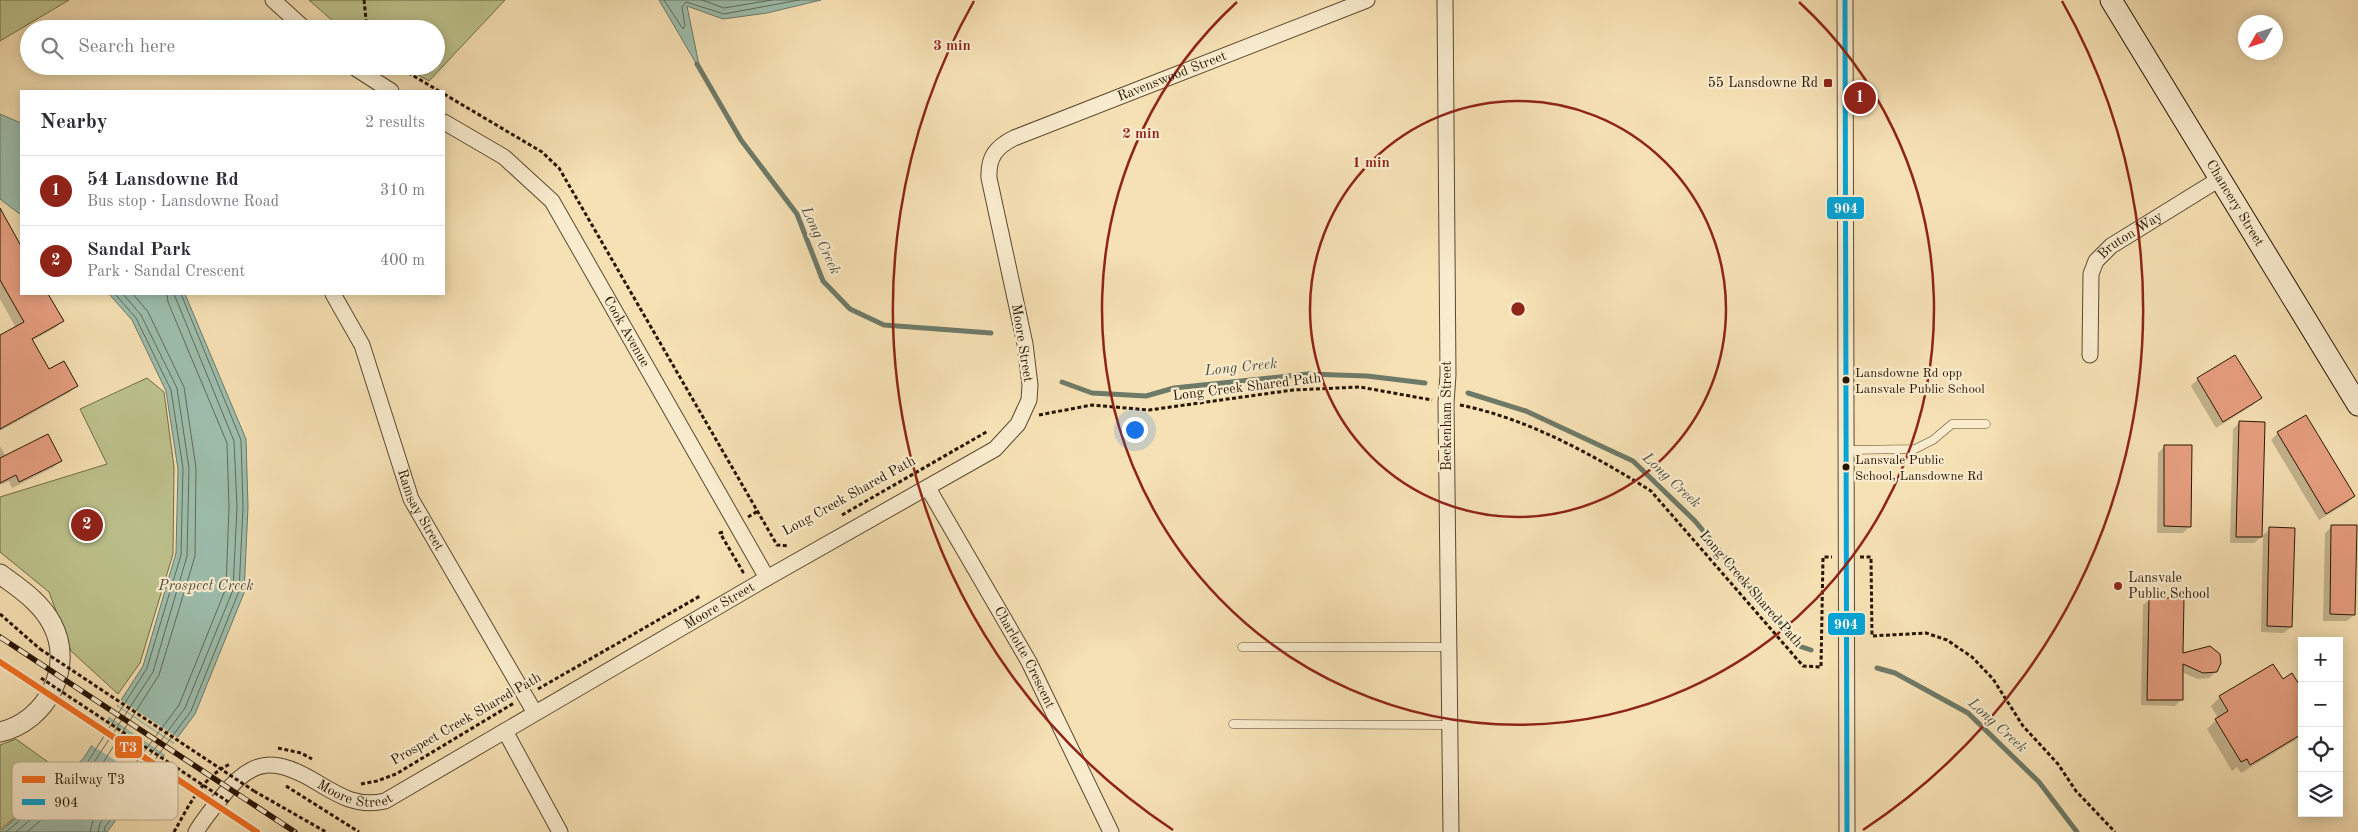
<!DOCTYPE html>
<html lang="en">
<head>
<meta charset="utf-8">
<style>
  :root { --surface:#fff; --page:#f2f2f3; --text:#2b2b33; --muted:#7c7c81; --line:#e1e1e2; --accent:#8f2418 }
  body { margin:0; font-family:"Old Standard TT",serif; background:var(--page); color:var(--text) }
  .controls { position:absolute; right:15px; bottom:15px; display:grid; overflow:hidden; border-radius:0px; box-shadow:0 2px 12px #0003 }
  .controls button { width:45px; height:45px; display:grid; place-items:center; padding:0; border:0; border-bottom:1px solid var(--line); background:var(--surface); color:var(--text); font:25px sans-serif }
  .compass { position:absolute; left:2238px; top:15px; width:45px; height:45px; border-radius:50%; background:var(--surface); box-shadow:0 2px 12px #0003; rotate:231deg }
  .you { position:absolute; left:1134px; top:429px; width:18px; height:18px; margin:-12px; border:4px solid #fff; border-radius:50%; background:#1a73e8; box-shadow:0 0 0 8px #1a73e833 }
  .badge { display:grid; place-items:center; width:32px; height:32px; border-radius:50%; background:var(--accent); color:#fff; font-size:16px; font-weight:700 }
  .pin { position:absolute; translate:-50% -50%; border:2px solid #fff; box-shadow:0 1px 5px #0006 }
  .list { margin:0; padding:0; list-style:none }
  h2 { display:flex; justify-content:space-between; align-items:center; height:65px; margin:0; padding:0 20px; font-size:21px }
  h2 small { font-size:16px; font-weight:400; color:var(--muted) }
  .list li { display:grid; grid-template-columns:32px 1fr auto; gap:15px; align-items:center; box-sizing:border-box; height:70px; padding:0 20px; border-top:1px solid var(--line) }
  .list b { display:block; font-size:19px; white-space:nowrap }
  .list p { margin:0; font-size:16px; white-space:nowrap; color:var(--muted) }
  .list em { font-size:16px; font-style:normal; color:var(--muted) }
  .icon { flex:none; width:28px; height:28px; fill:none; stroke:currentColor; stroke-width:2; stroke-linecap:round; stroke-linejoin:round }
  .map { position:relative; flex:none; width:2358px; height:832px; overflow:hidden }
  .search { position:absolute; background:var(--surface); box-shadow:0 2px 12px #0003; left:20px; top:20px; width:425px; height:55px; display:flex; align-items:center; gap:12px; box-sizing:border-box; padding:0 18px; border-radius:28px; color:var(--muted); font-size:19px }
  .panel { position:absolute; background:var(--surface); box-shadow:0 2px 12px #0003; left:20px; top:90px; width:425px; height:205px; border-radius:0px }
  .map>svg:first-child { display:block }
</style>
</head>
<body>
<div class="map">
<svg width="2358" height="832" viewBox="0 0 2358 832">
  <rect width="100%" height="100%" fill="#f6e1b4"/>
  <filter id="stains"><feTurbulence type="fractalNoise" baseFrequency=".004" numOctaves="4"/><feColorMatrix values="0 0 0 0 .2 0 0 0 0 .09 0 0 0 0 .02 0 0 0 .5 -.17"/></filter>
  <radialGradient id="worn" r=".72"><stop offset=".6" stop-color="#630" stop-opacity="0"/><stop offset="1" stop-color="#630" stop-opacity=".3"/></radialGradient>
  <path fill="#bdc28c" stroke="#726c46" d="M 0,0 L 69,0 L 0,41 Z
    M 309,0 L 505,0 L 429,81 L 402,66 L 436,66 L 436,29 L 342,29 Z
    M 147,378 L 164,392 L 174,467 L 173,554 L 140,663 L 118,694 L 71,651 L 49,592 L 0,552 L 0,497 L 107,464 L 80,409 Z
    M 16,739 L 66,775 L 0,830 L 0,745 Z"/>
  <path fill="#9dbead" stroke="#6e7a68" d="M 659,0 L 821,0 L 767,13 L 723,19 L 687,6 L 700,70 Z
    M 0,114 L 21,123 L 21,215 L 0,199 Z
    M 109,294 L 185,294 L 246,439 L 248,507 L 244,593 L 195,714 L 107,832 L 0,832 L 83,759 L 143,666 L 176,553 L 178,469 L 166,391 L 132,320 Z"/>
  <path fill="#f6e1b4" d="M 119,699 L 180,739 L 176,744 L 116,704 Z
    M 115,705 L 175,745 L 167,756 L 108,716 Z
    M 106,719 L 165,758 L 148,782 L 90,744 Z"/>
  <path fill="#0003" d="M 0,211 L 21,249 L 21,294 L 47,294 L 62,321 L 55,328 L 31,341 L 48,371 L 77,385 L 70,392 L 0,431 L 0,337 L 16,328 L 0,299 Z
    M 2198,379 L 2260,398 L 2253,405 L 2216,428 L 2191,386 Z
    M 2306,417 L 2354,496 L 2347,503 L 2319,520 L 2271,440 L 2278,433 Z
    M 2240,422 L 2261,537 L 2254,543 L 2230,543 L 2233,429 Z
    M 0,446 L 6,457 L 60,461 L 54,467 L 12,488 L 9,481 L 0,485 Z
    M 2165,446 L 2190,526 L 2183,533 L 2157,533 L 2158,453 Z
    M 2332,526 L 2354,615 L 2347,621 L 2323,621 L 2325,533 Z
    M 2270,529 L 2291,627 L 2284,633 L 2261,632 L 2263,535 Z
    M 2150,599 L 2182,655 L 2210,648 L 2217,651 L 2220,659 L 2216,672 L 2209,678 L 2197,679 L 2182,672 L 2182,699 L 2175,706 L 2141,705 L 2143,605 Z
    M 2220,697 L 2302,733 L 2294,741 L 2241,773 L 2237,767 L 2232,771 L 2207,729 L 2218,718 L 2211,706 Z"/>
  <g fill="none" stroke-linecap="round" stroke-linejoin="round">
    <path stroke="#626a57" stroke-width="1" d="M 664,0 L 683,29 L 685,26 L 682,7 L 686,2 L 724,14 L 799,0
      M 702,0 L 724,8 L 772,0
      M 6,832 L 87,763 L 147,668 L 181,555 L 183,468 L 171,390 L 136,318 L 115,294
      M 16,832 L 91,767 L 153,672 L 187,556 L 189,468 L 177,388 L 141,315 L 123,294
      M 27,832 L 97,772 L 159,675 L 195,556 L 196,468 L 184,387 L 148,312 L 133,294
      M 90,832 L 93,820 L 179,705 L 226,588 L 229,507 L 227,443 L 168,302 L 167,294
      M 98,832 L 100,823 L 185,708 L 233,590 L 237,507 L 234,441 L 174,294
      M 104,832 L 105,827 L 191,711 L 239,591 L 243,507 L 241,440 L 181,294"/>
    <path stroke="#6e7a68" stroke-width="5" d="M 697,64 L 741,140 L 797,214 L 823,281 L 850,309 L 884,325 L 991,333
      M 1062,382 L 1092,393 L 1146,396 L 1174,388 L 1308,374 L 1367,376 L 1425,383
      M 1468,393 L 1526,411 L 1633,461 L 1695,521 L 1799,646 L 1811,650
      M 1877,668 L 1895,673 L 1968,713 L 2039,782 L 2077,832"/>
  </g>
  <path fill="#e8a081" stroke="#271501" d="M 0,208 L 21,246 L 21,294 L 48,294 L 64,321 L 32,339 L 49,369 L 64,361 L 78,386 L 0,429 L 0,335 L 24,322 L 0,280 Z
    M 2235,355 L 2262,398 L 2223,422 L 2197,378 Z
    M 2306,415 L 2355,496 L 2326,514 L 2277,432 Z
    M 2239,421 L 2265,422 L 2262,537 L 2236,537 Z
    M 48,434 L 62,461 L 19,482 L 16,475 L 0,483 L 0,458 Z
    M 2164,445 L 2192,445 L 2191,527 L 2164,526 Z
    M 2331,525 L 2357,525 L 2355,615 L 2330,614 Z
    M 2269,527 L 2295,528 L 2292,627 L 2267,626 Z
    M 2149,598 L 2184,598 L 2183,653 L 2210,646 L 2220,654 L 2221,663 L 2217,672 L 2203,673 L 2183,664 L 2183,700 L 2147,700 Z
    M 2273,664 L 2283,679 L 2292,673 L 2302,689 L 2302,734 L 2250,765 L 2247,759 L 2241,762 L 2215,719 L 2228,711 L 2219,696 Z"/>
  <g fill="none" stroke-linecap="round" stroke-linejoin="round">
    <defs>
      <path id="service" d="M 1847,450 L 1915,449 L 1933,440 L 1952,424 L 1986,424
        M 1242,647 L 1450,647
        M 1233,724 L 1450,725"/>
      <g id="minor">
        <path d="M 273,0 L 305,29"/>
        <path d="M 1445,0 L 1448,375 L 1446,403 L 1451,832"/>
        <path d="M 1845,0 L 1847,832"/>
        <path d="M 352,66 L 391,91"/>
        <path id="s1" d="M 444,122 L 504,157 L 552,201 L 767,578"/>
        <path id="s2" d="M 333,294 L 362,345 L 411,499 L 535,713"/>
        <path id="s3" d="M 2090,355 L 2091,274 L 2096,261 L 2111,246 L 2221,178"/>
        <path id="s4" d="M 928,488 L 1029,662 L 1111,832"/>
        <path d="M 505,731 L 560,832"/>
        <path id="s5" d="M 196,832 C 203,820 212,809 221,798 C 252,757 275,757 318,783 C 341,797 358,807 385,801 L 767,578 L 995,449 L 1018,424 L 1029,400 L 1030,385 L 1025,344 L 989,178 C 988,157 996,147 1014,138 L 1367,0"/>
      </g>
      <path id="tertiary" d="M 0,574 C 19,588 41,602 52,624 C 75,667 47,721 0,732"/>
      <g id="secondary">
        <path id="s6" d="M 2111,0 L 2358,405"/>
      </g>
    </defs>
    <use href="#service" stroke="#5b482e" stroke-width="9"/>
    <use href="#minor" stroke="#5b482e" stroke-width="17"/>
    <use href="#tertiary" stroke="#5b482e" stroke-width="21"/>
    <use href="#secondary" stroke="#271501" stroke-width="23"/>
    <path stroke="#271501" stroke-width="3" stroke-dasharray="4 2.5" stroke-linecap="butt" d="M 364,0 L 367,29
      M 397,66 L 439,91
      M 444,94 L 542,152 L 559,168 L 777,545 L 789,546
      M 1460,405 C 1526,418 1594,455 1651,491 L 1803,666 L 1821,667 L 1823,557 L 1832,557
      M 1039,415 L 1092,405 L 1149,410 L 1293,390 L 1360,387 L 1432,400
      M 842,515 L 988,431
      M 748,517 L 758,511
      M 723,532 L 720,533 L 743,572 L 740,573
      M 1860,557 L 1871,557 L 1872,636 L 1926,633 L 1947,640 L 1972,657 L 1993,679 L 2023,726 L 2058,764 L 2076,791 L 2115,832
      M 0,614 L 40,649
      M 538,689 L 700,596
      M 278,748 L 301,753 L 312,759
      M 361,784 L 377,781 L 396,774 L 514,703
      M 286,786 L 359,832
      M 254,791 L 326,832
      M 174,832 C 188,807 202,777 230,764"/>
    <use href="#service" stroke="#f9ecce" stroke-width="8"/>
    <use href="#minor" stroke="#f9ecce" stroke-width="15"/>
    <use href="#tertiary" stroke="#f9ecce" stroke-width="19"/>
    <use href="#secondary" stroke="#f9ecce" stroke-width="21"/>
    <defs>
      <path id="rail" d="M 0,637 L 295,832"/>
    </defs>
    <use href="#rail" stroke="#271501" stroke-width="5.5"/>
    <use href="#rail" stroke="#f9ecce" stroke-width="4" stroke-dasharray="11" stroke-linecap="butt"/>
    <path stroke="#271501" stroke-width="3" stroke-dasharray="4 2.5" stroke-linecap="butt" d="M 40,649 L 254,791
      M 41,678 L 230,803"/>
    <defs>
      <path id="bus-1" d="M 1845,0 L 1847,832"/>
    </defs>
    <use href="#bus-1" stroke="#f9ecce" stroke-width="9"/>
    <use href="#bus-1" stroke="#04a5d7" stroke-width="5"/>
    <defs>
      <path id="rail-1" d="M 0,662 L 257,832"/>
    </defs>
    <use href="#rail-1" stroke="#f9ecce" stroke-width="10"/>
    <use href="#rail-1" stroke="#f37021" stroke-width="6"/>
  </g>
  <g fill="none" stroke="#8f2418" stroke-width="2.5">
    <circle cx="1518" cy="309" r="208"/>
    <path d="M1799 2A416 416 0 1 1 1237 2"/>
    <path d="M1173 830A625 625 0 0 1 974 1M2062 1A625 625 0 0 1 1863 830"/>
  </g>
  <g fill="#8f2418" stroke="#f9ecce" stroke-width="2">
    <rect x="1823" y="78" width="10" height="10" rx="2.5"/>
    <circle cx="2118" cy="586" r="5"/>
  </g>
  <g fill="#271501" stroke="#f9ecce" stroke-width="2">
    <circle cx="1846" cy="380" r="4.5"/>
    <circle cx="1846" cy="467" r="4.5"/>
  </g>
  <g text-anchor="middle" dominant-baseline="central" stroke-width="4.5" stroke-linejoin="round" paint-order="stroke">
    <g font-size="13" fill="#271501" stroke="#f9ecce" text-anchor="start">
      <text x="1855" y="373">Lansdowne Rd opp<tspan x="1855" dy="16">Lansvale Public School</tspan></text>
      <text x="1855" y="460">Lansvale Public<tspan x="1855" dy="16">School, Lansdowne Rd</tspan></text>
    </g>
    <g font-size="14" fill="#271501" stroke="#f9ecce">
      <text stroke="none"><textPath href="#s5" startOffset="1438">Ravenswood Street</textPath></text>
      <text stroke="none"><textPath href="#s6" startOffset="238">Chancery Street</textPath></text>
      <text stroke="none"><textPath href="#s3" startOffset="138">Bruton Way</textPath></text>
      <text stroke="none"><textPath href="#s1" startOffset="285">Cook Avenue</textPath></text>
      <text transform="translate(1022 343) rotate(81)">Moore Street</text>
      <text transform="translate(1247 387) rotate(-7)">Long Creek Shared Path</text>
      <text transform="translate(1447 416) rotate(-90)">Beckenham Street</text>
      <text transform="translate(849 496) rotate(-29)">Long Creek Shared Path</text>
      <text stroke="none"><textPath href="#s2" startOffset="234">Ramsay Street</textPath></text>
      <text transform="translate(1751 589) rotate(49)">Long Creek Shared Path</text>
      <text stroke="none"><textPath href="#s5" startOffset="614">Moore Street</textPath></text>
      <text stroke="none"><textPath href="#s4" startOffset="195">Charlotte Crescent</textPath></text>
      <text transform="translate(466 719) rotate(-30)">Prospect Creek Shared Path</text>
      <text stroke="none"><textPath href="#s5" startOffset="195">Moore Street</textPath></text>
    </g>
    <g font-size="14" fill="#271501" stroke="#f9ecce" text-anchor="end">
      <text x="1818" y="83">55 Lansdowne Rd</text>
      <text x="2128" y="578" text-anchor="start">Lansvale<tspan x="2128" dy="16">Public School</tspan></text>
    </g>
    <g font-size="15" font-style="italic" fill="#50503d" stroke="#f9ecce">
      <text transform="translate(820 241) rotate(65)">Long Creek</text>
      <text transform="translate(1241 368) rotate(-6)">Long Creek</text>
      <text transform="translate(1671 481) rotate(43)">Long Creek</text>
      <text x="206" y="586">Prospect Creek</text>
      <text transform="translate(1997 726) rotate(42)">Long Creek</text>
    </g>
  </g>
  <rect x="12" y="762" width="166" height="58" rx="8" fill="#f9ecce" stroke="#baac90" stroke-width="1"/>
  <rect x="22" y="776" width="23" height="7" fill="#f37021"/>
  <rect x="22" y="799" width="23" height="6" fill="#04a5d7"/>
  <g font-size="14" fill="#271501">
    <text x="54" y="784">Railway T3</text>
    <text x="54" y="807">904</text>
  </g>
  <circle cx="1518" cy="309" r="8" fill="#8f2418" stroke="#f9ecce" stroke-width="2.5"/>
  <g font-size="15" text-anchor="middle" font-weight="bold" fill="#8f2418" stroke="#f9ecce" stroke-width="4.5" stroke-linejoin="round" paint-order="stroke">
    <text x="952" y="50">3 min</text>
    <text x="1141" y="138">2 min</text>
    <text x="1371" y="167">1 min</text>
  </g>
  <g stroke="#f9ecce" stroke-width="2">
    <rect x="1826" y="196" width="39" height="24" rx="5" fill="#04a5d7"/>
    <rect x="1827" y="612" width="39" height="24" rx="5" fill="#04a5d7"/>
    <rect x="114" y="735" width="29" height="24" rx="5" fill="#f37021"/>
  </g>
  <g font-size="14" text-anchor="middle" font-weight="bold" fill="#fff">
    <text x="1846" y="213">904</text>
    <text x="1846" y="629">904</text>
    <text x="128" y="752">T3</text>
  </g>
  <rect width="100%" height="100%" filter="url(#stains)"/>
  <rect width="100%" height="100%" fill="url(#worn)"/>
</svg>
<div class="controls">
<button>+</button>
<button>−</button>
<button><svg class="icon" aria-label="locate" viewBox="0 0 24 24"><circle cx="12" cy="12" r="6"/><path d="M12 2v4M12 18v4M2 12h4M18 12h4"/></svg></button>
<button><svg class="icon" aria-label="layers" viewBox="0 0 24 24"><path d="M12 4l9 5-9 5-9-5zM3 14l9 5 9-5"/></svg></button>
</div>
<svg class="compass" viewBox="-18 -18 36 36"><path d="M0-13l5 13h-10z" fill="#e53935"/><path d="M0 13l5-13h-10z" fill="#7c7c81"/></svg>
<div class="you"></div>
<div class="pin badge" style="left:1860px;top:98px">1</div>
<div class="pin badge" style="left:87px;top:525px">2</div>
<div class="search"><svg class="icon" aria-label="search" viewBox="0 0 24 24"><circle cx="10" cy="10" r="6"/><path d="M15 15l6 6"/></svg>Search here</div>
<section class="panel">
<h2>Nearby<small>2 results</small></h2>
<ul class="list">
<li><span class="badge">1</span><div><b>54 Lansdowne Rd</b><p>Bus stop · Lansdowne Road</p></div><em>310 m</em></li>
<li><span class="badge">2</span><div><b>Sandal Park</b><p>Park · Sandal Crescent</p></div><em>400 m</em></li>
</ul>
</section>
</div>
</body>
</html>
